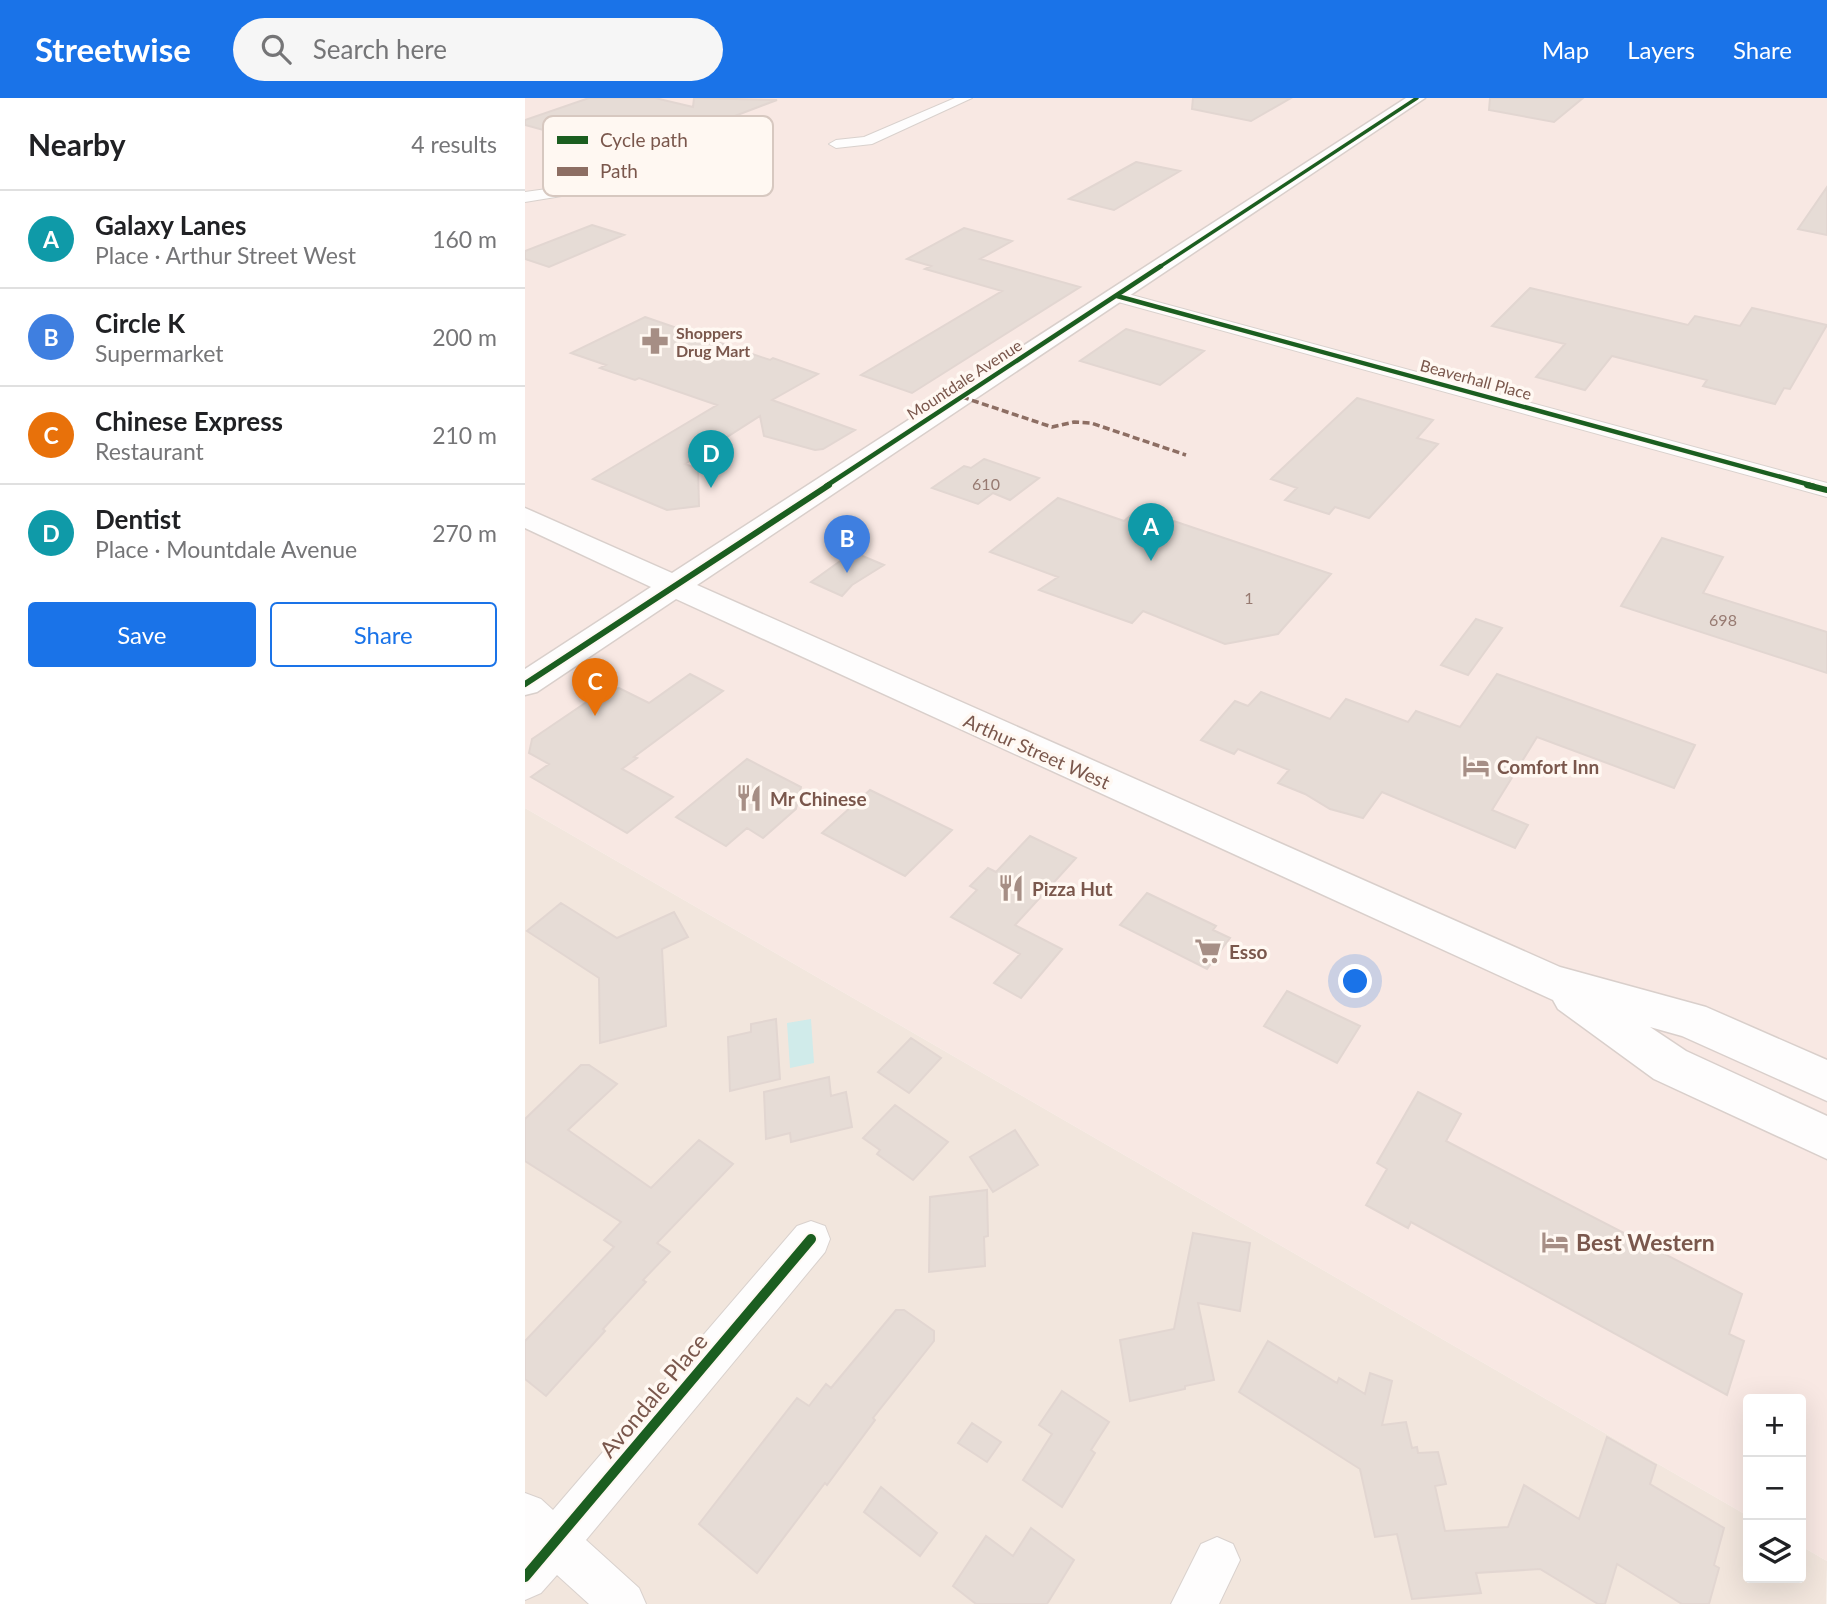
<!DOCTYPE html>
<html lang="en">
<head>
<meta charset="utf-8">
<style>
  :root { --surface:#fff; --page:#f6f6f6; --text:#202124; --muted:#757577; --line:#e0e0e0; --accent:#1a73e8 }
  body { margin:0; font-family:Lato,sans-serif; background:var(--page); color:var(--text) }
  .controls { position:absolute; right:21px; bottom:21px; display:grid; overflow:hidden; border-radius:7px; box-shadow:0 7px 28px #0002 }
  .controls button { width:63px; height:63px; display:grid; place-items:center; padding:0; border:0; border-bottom:2px solid var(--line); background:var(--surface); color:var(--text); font:35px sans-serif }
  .you { position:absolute; left:831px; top:884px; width:24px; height:24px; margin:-18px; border:5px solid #fff; border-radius:50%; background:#1a73e8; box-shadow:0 0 0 10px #1a73e833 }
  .badge { display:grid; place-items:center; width:46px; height:46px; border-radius:50%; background:var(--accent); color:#fff; font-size:23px; font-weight:700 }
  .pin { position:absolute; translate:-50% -58px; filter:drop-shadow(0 2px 4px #0008) }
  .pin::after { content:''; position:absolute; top:37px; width:24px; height:21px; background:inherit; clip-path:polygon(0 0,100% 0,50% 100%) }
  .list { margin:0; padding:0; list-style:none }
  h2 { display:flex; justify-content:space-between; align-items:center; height:91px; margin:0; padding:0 28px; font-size:30px }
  h2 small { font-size:23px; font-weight:400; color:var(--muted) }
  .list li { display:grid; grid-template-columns:46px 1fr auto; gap:21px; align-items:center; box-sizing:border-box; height:98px; padding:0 28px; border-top:2px solid var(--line) }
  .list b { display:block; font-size:26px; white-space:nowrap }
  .list p { margin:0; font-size:23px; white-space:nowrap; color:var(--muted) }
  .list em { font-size:23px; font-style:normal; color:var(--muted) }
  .actions { display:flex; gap:14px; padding:21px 28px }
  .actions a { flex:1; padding:16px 0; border:2px solid var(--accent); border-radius:7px; text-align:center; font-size:24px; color:var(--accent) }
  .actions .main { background:var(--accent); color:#fff }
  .icon { flex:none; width:38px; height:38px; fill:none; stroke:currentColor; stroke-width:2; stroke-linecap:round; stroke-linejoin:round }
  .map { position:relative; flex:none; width:1302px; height:1506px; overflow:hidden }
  header { display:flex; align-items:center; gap:42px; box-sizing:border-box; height:98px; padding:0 35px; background:var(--accent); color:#fff }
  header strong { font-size:33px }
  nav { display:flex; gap:38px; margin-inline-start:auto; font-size:24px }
  .search { width:490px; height:63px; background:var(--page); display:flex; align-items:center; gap:18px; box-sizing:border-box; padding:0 24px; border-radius:38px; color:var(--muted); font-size:26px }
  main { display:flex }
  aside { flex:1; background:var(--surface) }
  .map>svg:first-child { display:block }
</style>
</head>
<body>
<header>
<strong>Streetwise</strong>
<div class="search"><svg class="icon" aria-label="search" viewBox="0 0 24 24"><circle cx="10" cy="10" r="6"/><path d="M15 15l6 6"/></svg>Search here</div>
<nav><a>Map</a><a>Layers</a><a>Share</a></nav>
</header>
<main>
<aside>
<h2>Nearby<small>4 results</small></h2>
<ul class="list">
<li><span class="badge" style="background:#0f9aa8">A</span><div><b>Galaxy Lanes</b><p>Place · Arthur Street West</p></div><em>160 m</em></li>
<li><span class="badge" style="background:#3f7fe0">B</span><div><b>Circle K</b><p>Supermarket</p></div><em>200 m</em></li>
<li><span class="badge" style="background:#e8710a">C</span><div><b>Chinese Express</b><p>Restaurant</p></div><em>210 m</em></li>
<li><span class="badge" style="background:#0f9aa8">D</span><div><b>Dentist</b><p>Place · Mountdale Avenue</p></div><em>270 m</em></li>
</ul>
<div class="actions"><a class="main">Save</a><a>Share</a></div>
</aside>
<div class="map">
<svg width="1302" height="1506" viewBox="0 0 1302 1506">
  <rect width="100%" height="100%" fill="#f9f4ef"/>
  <path fill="#f2e6dd" d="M 0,710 L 1223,1418 L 1223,1480 L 1276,1480 L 1276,1448 L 1302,1463 L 1301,1506 L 0,1506 Z"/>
  <path fill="#f8e8e3" d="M 0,0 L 1302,0 L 1302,1463 L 1276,1448 L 1276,1301 L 1223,1301 L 1223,1418 L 0,710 Z"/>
  <path fill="#d0ebea" d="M 286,921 L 289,965 L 265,970 L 262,925 Z"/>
  <path fill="#e6dcd6" stroke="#e2d6d1" stroke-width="2" d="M 64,0 L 130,0 L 168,9 L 169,0 L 252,2 L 165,35 L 165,31 L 141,27 L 81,49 L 0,27 L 0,22 Z
    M 668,0 L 766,0 L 726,23 L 667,11 Z
    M 965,0 L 1058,0 L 1029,24 L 964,12 Z
    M 611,64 L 655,73 L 589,112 L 544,101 Z
    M 1302,89 L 1302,137 L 1273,131 Z
    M 67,127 L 99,137 L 24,169 L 0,161 L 0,153 Z
    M 439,130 L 487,143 L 455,161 L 555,189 L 387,295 L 336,277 L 477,193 L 400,171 L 406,168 L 382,161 Z
    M 1005,190 L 1163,227 L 1170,218 L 1215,228 L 1227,210 L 1302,227 L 1265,291 L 1259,290 L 1250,306 L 1178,288 L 1182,282 L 1087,258 L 1060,292 L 1011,279 L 1040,246 L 967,228 Z
    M 120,219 L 245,262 L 248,260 L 293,276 L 247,302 L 330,332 L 298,351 L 290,352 L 239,338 L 235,318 L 160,366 L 173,371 L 174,408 L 142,412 L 68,381 L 192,307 L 114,280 L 110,282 L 75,270 L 81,267 L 46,255 Z
    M 601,231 L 679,253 L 635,287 L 555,263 Z
    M 832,300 L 908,322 L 892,340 L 913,346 L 844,420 L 810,409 L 804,416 L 760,402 L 772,390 L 746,381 Z
    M 459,361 L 514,380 L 485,402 L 468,395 L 453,406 L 407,390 L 439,368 L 446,370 Z
    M 533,400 L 599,423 L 613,411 L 806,476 L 753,536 L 700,546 L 618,513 L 607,525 L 514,492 L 533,479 L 465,454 Z
    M 1137,440 L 1198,459 L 1178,495 L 1302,534 L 1302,575 L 1096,508 Z
    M 328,454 L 359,467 L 327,487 L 317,498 L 286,484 Z
    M 951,521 L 977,530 L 943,577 L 916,567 Z
    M 165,576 L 198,593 L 109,659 L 112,660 L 97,671 L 148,699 L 102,735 L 6,679 L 24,666 L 4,655 L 7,641 L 78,593 L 94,590 L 124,605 Z
    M 972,576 L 1170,647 L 1149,690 L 1012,639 L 967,712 L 1003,727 L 990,750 L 857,694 L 838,720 L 805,711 L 780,696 L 753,685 L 764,672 L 713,651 L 709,656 L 676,642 L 710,603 L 723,608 L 736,594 L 805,621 L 821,601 L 883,624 L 891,613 L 935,629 Z
    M 222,661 L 276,689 L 271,711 L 238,740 L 222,730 L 201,748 L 151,719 Z
    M 345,692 L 427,732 L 380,778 L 297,735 Z
    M 505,738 L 551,760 L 490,827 L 537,851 L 496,900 L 469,885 L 495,856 L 426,819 L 452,792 L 445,788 L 463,770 L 471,774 Z
    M 622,795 L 691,828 L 688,832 L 705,840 L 682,871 L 595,827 Z
    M 36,805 L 92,840 L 149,814 L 163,839 L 137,851 L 141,928 L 75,945 L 74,880 L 2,833 Z
    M 762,893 L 835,928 L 812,965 L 739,928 Z
    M 251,921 L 255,981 L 205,993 L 203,939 L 226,934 L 226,926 Z
    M 386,940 L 416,960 L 384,995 L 353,974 Z
    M 56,967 L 64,967 L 92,986 L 43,1032 L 126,1090 L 174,1042 L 208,1066 L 132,1145 L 145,1154 L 118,1182 L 121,1184 L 78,1231 L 80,1233 L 21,1298 L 0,1281 L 0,1243 L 89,1149 L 79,1142 L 96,1124 L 0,1063 L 0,1021 Z
    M 304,979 L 306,998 L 321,994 L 327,1029 L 266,1044 L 265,1035 L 241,1041 L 239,994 Z
    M 893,994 L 936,1016 L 921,1043 L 1217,1196 L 1204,1236 L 1219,1243 L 1202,1297 L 886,1124 L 883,1130 L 841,1107 L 862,1071 L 852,1065 Z
    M 370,1007 L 423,1044 L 388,1082 L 352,1056 L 355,1052 L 338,1040 Z
    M 490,1032 L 513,1067 L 468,1094 L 445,1059 Z
    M 462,1092 L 463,1138 L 459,1139 L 460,1168 L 404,1174 L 405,1099 Z
    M 668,1135 L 725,1145 L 715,1213 L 673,1205 L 689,1282 L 660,1288 L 660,1291 L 605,1303 L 595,1242 L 649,1231 Z
    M 371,1212 L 379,1212 L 409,1233 L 409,1243 L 348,1320 L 350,1322 L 302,1387 L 300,1385 L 232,1475 L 174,1426 L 272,1300 L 284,1308 L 301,1286 L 306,1290 Z
    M 743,1243 L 812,1285 L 814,1280 L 840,1296 L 845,1275 L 867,1283 L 857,1327 L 881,1324 L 887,1350 L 892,1349 L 893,1355 L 913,1354 L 921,1386 L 910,1388 L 920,1433 L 983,1429 L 999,1387 L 1054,1421 L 1082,1339 L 1131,1367 L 1125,1386 L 1199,1430 L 1189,1467 L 1194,1470 L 1184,1506 L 1157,1506 L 1092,1466 L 1080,1506 L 1073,1506 L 1015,1471 L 951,1475 L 956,1495 L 887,1501 L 872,1436 L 850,1439 L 835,1371 L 714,1294 Z
    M 537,1293 L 584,1324 L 566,1352 L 570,1355 L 537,1409 L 498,1382 L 527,1336 L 514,1327 Z
    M 447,1325 L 476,1344 L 462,1364 L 433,1345 Z
    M 356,1389 L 412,1435 L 395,1458 L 339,1414 Z
    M 506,1430 L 549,1462 L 522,1506 L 451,1506 L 428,1488 L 461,1438 L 488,1458 Z"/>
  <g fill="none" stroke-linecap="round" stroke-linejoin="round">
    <defs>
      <path id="street" d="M 430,0 L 447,0 L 347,46 L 311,50 L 304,46 L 311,42 L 339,39 Z
        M 89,75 L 94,76 L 96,79 L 94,82 L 61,94 L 0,104 L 0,94 L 58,86 Z
        M 592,193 L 1302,385 L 1302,399 L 586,202 L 583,198 L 586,194 Z
        M 286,1123 L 300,1128 L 305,1141 L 300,1154 L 61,1442 L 114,1490 L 121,1506 L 64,1506 L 32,1477 L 16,1495 L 0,1502 L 0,1395 L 16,1401 L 28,1412 L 272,1128 Z
        M 692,1439 L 708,1446 L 715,1462 L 694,1506 L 646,1506 L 676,1446 Z"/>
      <path id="secondary" d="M 881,0 L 900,0 L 172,487 L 1035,869 L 1181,909 L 1302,962 L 1302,1003 L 1157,938 L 1125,929 L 1161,953 L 1302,1018 L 1302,1061 L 1129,981 L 1033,911 L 1028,902 L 151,501 L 12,594 L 0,597 L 0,571 L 126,489 L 0,430 L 0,410 L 147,475 Z"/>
    </defs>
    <use href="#street" stroke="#d9d1cd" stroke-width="2"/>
    <use href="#secondary" stroke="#d9cfcb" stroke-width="3"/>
    <use href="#street" fill="#fefdfd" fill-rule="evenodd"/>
    <use href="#secondary" fill="#fefdfd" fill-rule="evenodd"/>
    <path stroke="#8d6e63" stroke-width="3.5" stroke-dasharray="7 3.5" stroke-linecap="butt" d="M 437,299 L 527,329 L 549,324 L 566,325 L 661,357"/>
    <defs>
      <path id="cycleway-far3" d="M 633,170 L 892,0"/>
      <path id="cycleway-far2" d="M 592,198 L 1289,388
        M 301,388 L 636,168"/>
      <path id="cycleway-far1" d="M 1282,387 L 1302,392
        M 0,586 L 304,387"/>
      <path id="cycleway" d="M 0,1479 L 286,1141"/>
    </defs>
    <use href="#cycleway-far3" stroke="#fff8f2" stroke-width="5"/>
    <use href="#cycleway-far2" stroke="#fff8f2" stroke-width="7"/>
    <use href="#cycleway-far1" stroke="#fff8f2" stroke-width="10"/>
    <use href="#cycleway" stroke="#fff8f2" stroke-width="14"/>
    <use href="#cycleway-far3" stroke="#1b5e20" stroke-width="3.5"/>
    <use href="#cycleway-far2" stroke="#1b5e20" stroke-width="4.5"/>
    <use href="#cycleway-far1" stroke="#1b5e20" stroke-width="6"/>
    <use href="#cycleway" stroke="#1b5e20" stroke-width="10"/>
  </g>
  <defs>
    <symbol id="pharmacy-bare" viewBox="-9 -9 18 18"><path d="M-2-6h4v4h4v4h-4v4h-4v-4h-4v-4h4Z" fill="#a68e85" stroke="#fff8f2" stroke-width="2.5" paint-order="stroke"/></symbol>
    <symbol id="hotel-bare" viewBox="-9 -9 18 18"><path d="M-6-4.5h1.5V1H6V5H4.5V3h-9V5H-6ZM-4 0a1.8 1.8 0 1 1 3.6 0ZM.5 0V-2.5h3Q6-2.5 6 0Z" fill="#a68e85" stroke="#fff8f2" stroke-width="2.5" paint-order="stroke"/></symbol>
    <symbol id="restaurant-bare" viewBox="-9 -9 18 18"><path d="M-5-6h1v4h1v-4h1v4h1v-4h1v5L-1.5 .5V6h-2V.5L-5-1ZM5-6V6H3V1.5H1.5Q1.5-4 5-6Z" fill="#a68e85" stroke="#fff8f2" stroke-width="2.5" paint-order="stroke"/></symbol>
    <symbol id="supermarket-bare" viewBox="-9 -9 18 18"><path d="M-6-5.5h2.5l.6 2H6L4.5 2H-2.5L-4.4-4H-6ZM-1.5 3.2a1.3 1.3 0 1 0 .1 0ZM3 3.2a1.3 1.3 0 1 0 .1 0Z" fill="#a68e85" stroke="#fff8f2" stroke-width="2.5" paint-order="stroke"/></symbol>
  </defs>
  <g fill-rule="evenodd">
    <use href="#pharmacy-bare" x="111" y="224" width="38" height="38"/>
    <use href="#hotel-bare" x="932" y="649" width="38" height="38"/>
    <use href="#restaurant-bare" x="205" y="681" width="38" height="38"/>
    <use href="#restaurant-bare" x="467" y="771" width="38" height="38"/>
    <use href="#supermarket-bare" x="664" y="834" width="38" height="38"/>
    <use href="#hotel-bare" x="1011" y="1125" width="38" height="38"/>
  </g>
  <g text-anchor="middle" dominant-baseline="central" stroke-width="7" stroke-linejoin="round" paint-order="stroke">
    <g font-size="16" font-weight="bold" fill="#7a574c" stroke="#fff8f2" text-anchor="start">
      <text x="151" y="234">Shoppers<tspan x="151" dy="18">Drug Mart</tspan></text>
    </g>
    <g font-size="16" fill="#7a574c" stroke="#fff8f2">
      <text transform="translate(439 281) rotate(-33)">Mountdale Avenue</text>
      <text transform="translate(951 281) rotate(15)">Beaverhall Place</text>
    </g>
    <g font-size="16" fill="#977a71">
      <text x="461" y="385">610</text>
      <text x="724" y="499">1</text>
      <text x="1198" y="521">698</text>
    </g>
    <g font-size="19" fill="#7a574c" stroke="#fff8f2">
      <text transform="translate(512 653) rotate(24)">Arthur Street West</text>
    </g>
    <g font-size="19" font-weight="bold" fill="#7a574c" stroke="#fff8f2" text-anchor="start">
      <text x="972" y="668">Comfort Inn</text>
      <text x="245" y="700">Mr Chinese</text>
      <text x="507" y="790">Pizza Hut</text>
      <text x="704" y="853">Esso</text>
    </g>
    <g font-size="23" font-weight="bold" fill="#7a574c" stroke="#fff8f2" text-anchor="start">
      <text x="1051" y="1144">Best Western</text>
    </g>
    <g font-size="23" fill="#7a574c" stroke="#fff8f2">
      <text transform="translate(128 1297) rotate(-50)">Avondale Place</text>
    </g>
  </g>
  <rect x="18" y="18" width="230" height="80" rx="10" fill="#fff8f2" stroke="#d7c8c0" stroke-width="2"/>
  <rect x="32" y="38" width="31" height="8" fill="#1b5e20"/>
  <rect x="32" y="69" width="31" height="9" fill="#8d6e63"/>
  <g font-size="19" fill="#7a574c">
    <text x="75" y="49">Cycle path</text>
    <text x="75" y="80">Path</text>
  </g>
</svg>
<div class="controls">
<button>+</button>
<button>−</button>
<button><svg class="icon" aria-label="layers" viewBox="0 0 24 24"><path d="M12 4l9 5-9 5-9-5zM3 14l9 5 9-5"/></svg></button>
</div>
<div class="you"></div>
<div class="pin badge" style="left:626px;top:463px;background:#0f9aa8">A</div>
<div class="pin badge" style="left:322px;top:475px;background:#3f7fe0">B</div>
<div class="pin badge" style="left:70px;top:618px;background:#e8710a">C</div>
<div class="pin badge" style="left:186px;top:390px;background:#0f9aa8">D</div>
</div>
</main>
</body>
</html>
